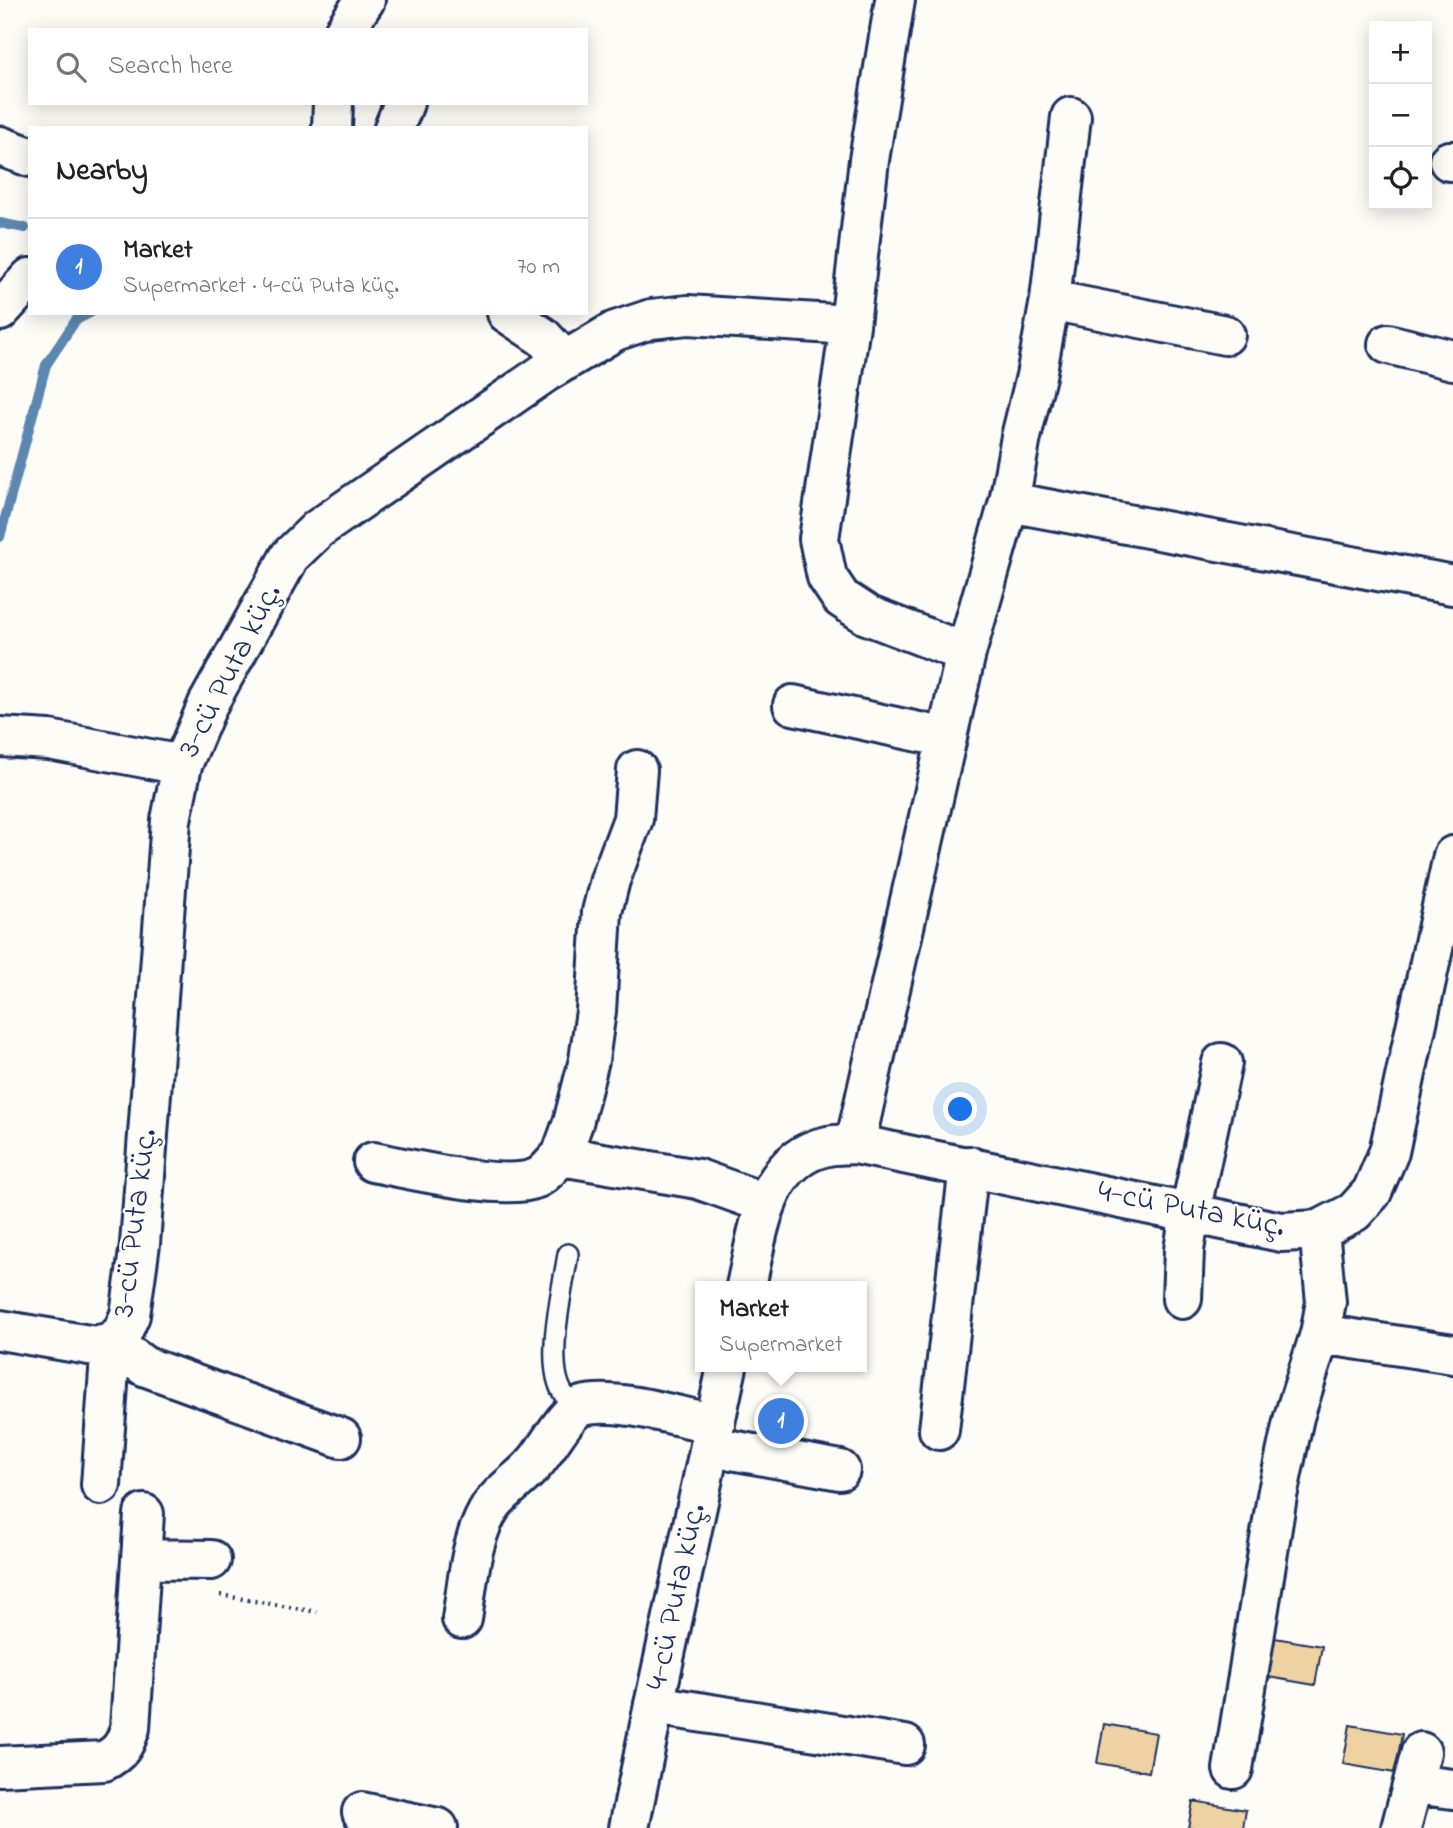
<!DOCTYPE html>
<html lang="en">
<head>
<meta charset="utf-8">
<style>
  :root { --surface:#fff; --page:#f2f2f2; --text:#222; --muted:#767676; --line:#e0e0e0; --accent:#b45309 }
  body { margin:0; font-family:"Indie Flower",sans-serif; background:var(--page); color:var(--text) }
  .controls { position:absolute; right:21px; top:21px; display:grid; overflow:hidden; border-radius:0px; box-shadow:0 4px 18px #0003 }
  .controls button { width:63px; height:63px; display:grid; place-items:center; padding:0; border:0; border-bottom:2px solid var(--line); background:var(--surface); color:var(--text); font:35px sans-serif }
  .you { position:absolute; left:961px; top:1110px; width:24px; height:24px; margin:-18px; border:5px solid #fff; border-radius:50%; background:#1a73e8; box-shadow:0 0 0 10px #1a73e833 }
  .badge { display:grid; place-items:center; width:46px; height:46px; border-radius:50%; background:var(--accent); color:#fff; font-size:23px; font-weight:700 }
  .pin { position:absolute; translate:-50% -50%; border:4px solid #fff; box-shadow:0 2px 7px #0006 }
  .popup { position:absolute; left:695px; top:1281px; width:172px; height:91px; box-sizing:border-box; display:grid; place-content:center; border-radius:0px; background:var(--surface); filter:drop-shadow(0 2px 5px #0005); font-size:23px; white-space:nowrap; color:var(--muted) }
  .popup b { font-size:26px; color:var(--text) }
  .popup::after { content:''; position:absolute; left:50%; top:100%; margin-left:-14px; border:14px solid transparent; border-top-color:var(--surface) }
  .list { margin:0; padding:0; list-style:none }
  h2 { display:flex; justify-content:space-between; align-items:center; height:91px; margin:0; padding:0 28px; font-size:30px }
  h2 small { font-size:23px; font-weight:400; color:var(--muted) }
  .list li { display:grid; grid-template-columns:46px 1fr auto; gap:21px; align-items:center; box-sizing:border-box; height:98px; padding:0 28px; border-top:2px solid var(--line) }
  .list b { display:block; font-size:26px; white-space:nowrap }
  .list p { margin:0; font-size:23px; white-space:nowrap; color:var(--muted) }
  .list em { font-size:23px; font-style:normal; color:var(--muted) }
  .icon { flex:none; width:38px; height:38px; fill:none; stroke:currentColor; stroke-width:2; stroke-linecap:round; stroke-linejoin:round }
  .map { position:relative; flex:none; width:1453px; height:1828px; overflow:hidden }
  .search { position:absolute; background:var(--surface); box-shadow:0 4px 18px #0003; left:28px; top:28px; width:560px; height:77px; display:flex; align-items:center; gap:18px; box-sizing:border-box; padding:0 24px; border-radius:0px; color:var(--muted); font-size:26px }
  .panel { position:absolute; background:var(--surface); box-shadow:0 4px 18px #0003; left:28px; top:126px; width:560px; height:189px; border-radius:0px }
  .map>svg:first-child { display:block }
</style>
</head>
<body>
<div class="map">
<svg width="1453" height="1828" viewBox="0 0 1453 1828">
  <rect width="100%" height="100%" fill="#fdfcf7"/>
  <filter id="ink" filterUnits="userSpaceOnUse"><feTurbulence type="fractalNoise" baseFrequency=".0143" numOctaves="2"/><feDisplacementMap in="SourceGraphic" scale="14" xChannelSelector="R" yChannelSelector="G"/><feConvolveMatrix kernelMatrix="1 2 1 2 8 2 1 2 1" color-interpolation-filters="sRGB"/></filter>
  <g filter="url(#ink)">
    <g fill="none" stroke-linecap="round" stroke-linejoin="round">
      <path stroke="#5c87b0" stroke-width="10" d="M 0,223 L 25,228
        M 0,537 L 46,365 L 76,320 L 90,313"/>
    </g>
    <path fill="#efd2a2" stroke="#1b2f5e" stroke-width="2" d="M 1269,1637 L 1322,1646 L 1315,1685 L 1262,1676 Z
      M 1104,1724 L 1156,1733 L 1149,1772 L 1097,1763 Z
      M 1350,1725 L 1402,1734 L 1395,1773 L 1343,1764 Z
      M 1193,1801 L 1246,1810 L 1243,1828 L 1188,1828 Z"/>
    <g fill="none" stroke-linecap="round" stroke-linejoin="round">
      <defs>
        <path id="lane" d="M 568,1254 C 563,1288 544,1363 563,1393 C 566,1398 574,1403 579,1407"/>
        <path id="street" d="M 895,0 L 869,160 L 850,325 L 819,539 L 827,577 L 841,598 L 867,615 L 966,653
          M 345,30 L 365,0
          M 332,128 L 333,103
          M 394,128 L 404,103
          M 0,146 L 30,157
          M 1449,161 L 1453,161
          M 1050,300 L 1225,335
          M 0,311 L 30,278
          M 507,313 L 543,337 L 565,361
          M 1388,344 L 1453,360
          M 1009,502 L 1453,585
          M 793,705 L 947,738
          M 0,737 L 49,740 L 182,765
          M 637,770 L 633,819 L 610,880 L 602,912 L 596,1011 L 589,1060 L 573,1123 L 561,1156 L 698,1179 L 765,1203
          M 855,1144 L 966,653 L 1009,502 L 1021,437 L 1036,376 L 1050,300 L 1071,117
          M 373,1162 C 411,1169 505,1192 537,1178 C 546,1174 554,1162 561,1156
          M 1182,1299 L 1184,1250 L 1190,1213 L 1222,1063
          M 0,1330 L 95,1346 L 111,1342 L 122,1333 L 130,1315 L 140,1244 L 171,820 L 182,765 L 208,704 L 290,556 L 318,529 L 546,372 L 615,331 L 651,319 L 688,315 L 850,325
          M 1320,1334 L 1453,1354
          M 111,1342 L 144,1366 L 341,1438
          M 939,1430 L 969,1166
          M 710,1446 L 840,1470
          M 101,1485 L 111,1342
          M 141,1559 L 211,1560
          M 462,1619 C 468,1582 470,1537 492,1505 C 506,1486 528,1475 541,1455 C 550,1443 568,1411 582,1406 C 615,1397 680,1417 715,1424
          M 654,1705 L 905,1745
          M 0,1766 L 104,1761 C 120,1753 125,1745 130,1728 L 144,1514
          M 1233,1769 L 1277,1496 L 1294,1417 L 1320,1334 L 1326,1302 L 1319,1230
          M 1413,1784 L 1453,1789
          M 362,1812 L 438,1828
          M 1401,1828 L 1421,1752"/>
        <path id="secondary" d="M 746,1286 C 758,1234 764,1158 828,1146 C 837,1144 847,1145 855,1144 L 1281,1232 L 1319,1230 L 1354,1212 L 1372,1192 L 1389,1152 L 1453,856
          M 629,1828 L 654,1705 L 727,1367"/>
      </defs>
      <use href="#lane" stroke="#1b2f5e" stroke-width="24"/>
      <use href="#street" stroke="#1b2f5e" stroke-width="44"/>
      <use href="#secondary" stroke="#1b2f5e" stroke-width="44"/>
      <path stroke="#1b2f5e" stroke-width="4.5" stroke-dasharray="2 5" stroke-linecap="butt" d="M 220,1595 L 317,1612"/>
      <use href="#lane" stroke="#fdfcf7" stroke-width="19"/>
      <use href="#street" stroke="#fdfcf7" stroke-width="38"/>
      <use href="#secondary" stroke="#fdfcf7" stroke-width="38"/>
    </g>
  </g>
  <g text-anchor="middle" dominant-baseline="central" stroke-width="5" stroke-linejoin="round" paint-order="stroke">
    <g font-size="32" fill="#1b2f5e" stroke="#fdfcf7">
      <text transform="translate(231 671) rotate(-63)">3-cü Puta küç.</text>
      <text transform="translate(1191 1210) rotate(11)">4-cü Puta küç.</text>
      <text transform="translate(136 1223) rotate(-83)">3-cü Puta küç.</text>
      <text transform="translate(677 1597) rotate(-78)">4-cü Puta küç.</text>
    </g>
  </g>
</svg>
<div class="controls">
<button>+</button>
<button>−</button>
<button><svg class="icon" aria-label="locate" viewBox="0 0 24 24"><circle cx="12" cy="12" r="6"/><path d="M12 2v4M12 18v4M2 12h4M18 12h4"/></svg></button>
</div>
<div class="you"></div>
<div class="pin badge" style="left:781px;top:1421px;background:#3f7fe0">1</div>
<div class="popup"><b>Market</b>Supermarket</div>
<div class="search"><svg class="icon" aria-label="search" viewBox="0 0 24 24"><circle cx="10" cy="10" r="6"/><path d="M15 15l6 6"/></svg>Search here</div>
<section class="panel">
<h2>Nearby<small></small></h2>
<ul class="list">
<li><span class="badge" style="background:#3f7fe0">1</span><div><b>Market</b><p>Supermarket · 4-cü Puta küç.</p></div><em>70 m</em></li>
</ul>
</section>
</div>
</body>
</html>
